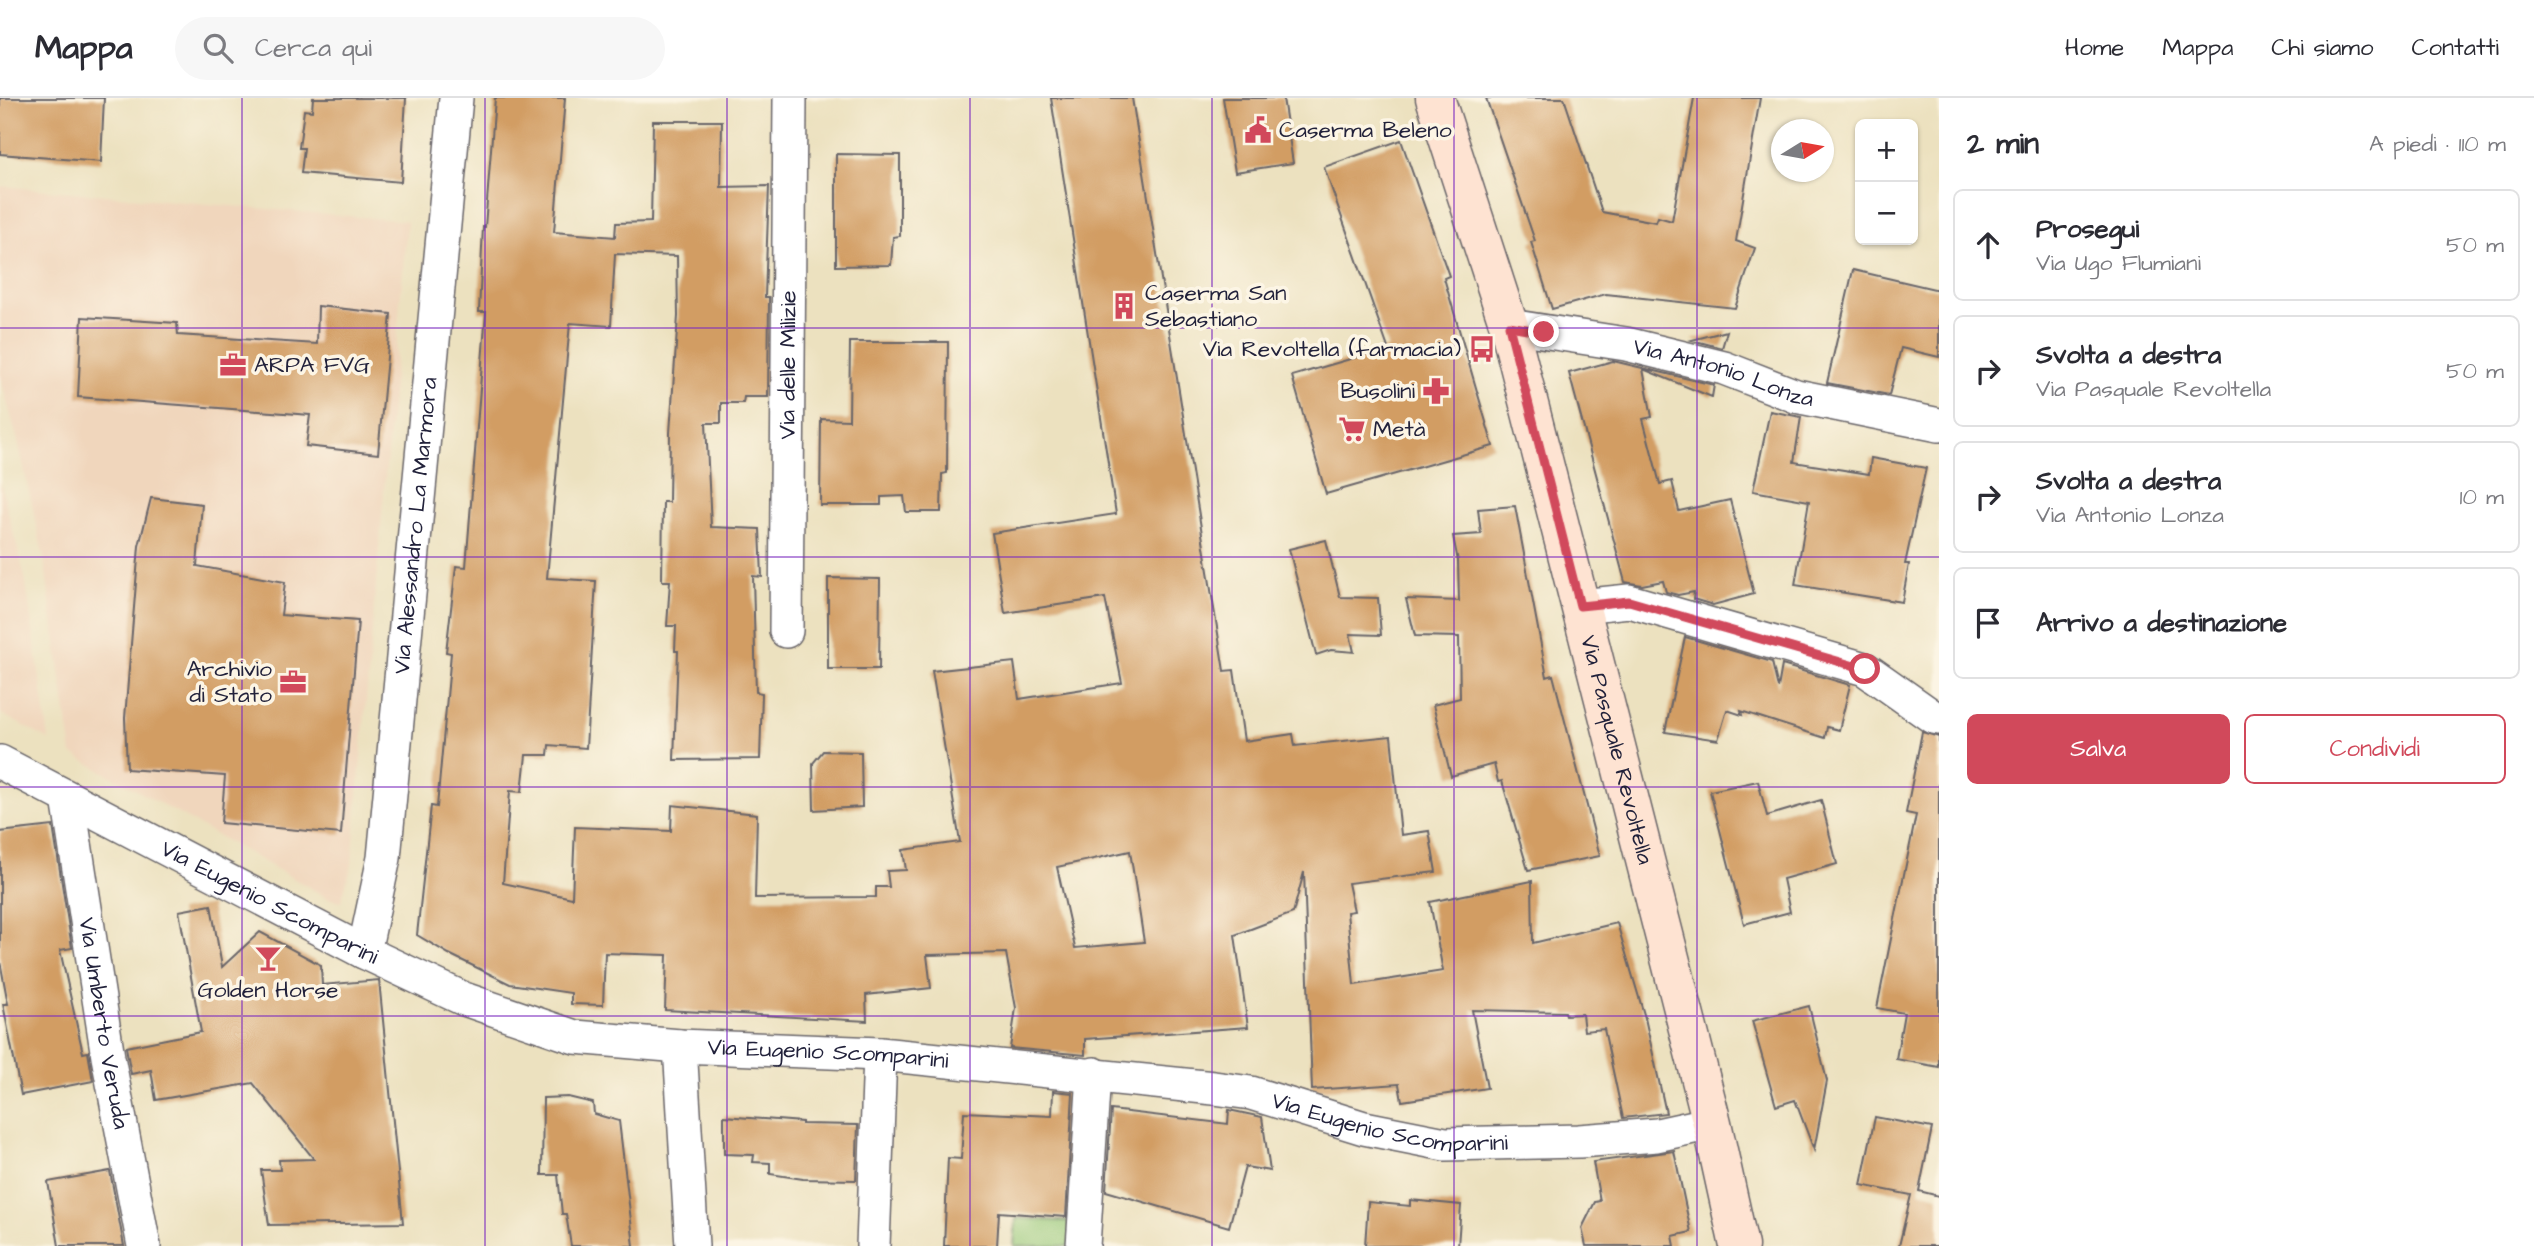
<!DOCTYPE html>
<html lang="it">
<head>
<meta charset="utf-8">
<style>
  :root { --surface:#fff; --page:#f7f7f7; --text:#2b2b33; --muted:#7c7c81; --line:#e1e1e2; --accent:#d1495b }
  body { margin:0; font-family:"Architects Daughter",sans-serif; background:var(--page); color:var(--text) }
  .controls { position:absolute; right:21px; top:21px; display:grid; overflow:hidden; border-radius:10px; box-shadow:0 2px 5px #0004 }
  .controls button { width:63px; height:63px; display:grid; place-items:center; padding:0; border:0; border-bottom:2px solid var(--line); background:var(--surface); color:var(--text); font:35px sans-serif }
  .compass { position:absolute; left:1771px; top:21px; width:63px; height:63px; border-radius:50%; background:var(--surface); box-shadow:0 2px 5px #0004; rotate:79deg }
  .stop { position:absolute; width:21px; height:21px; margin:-16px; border:5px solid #d1495b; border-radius:50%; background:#fff }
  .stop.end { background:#d1495b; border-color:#fff; box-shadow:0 2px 7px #0008 }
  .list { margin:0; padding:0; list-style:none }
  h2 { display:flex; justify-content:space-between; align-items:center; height:91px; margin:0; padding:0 28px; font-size:30px }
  h2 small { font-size:23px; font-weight:400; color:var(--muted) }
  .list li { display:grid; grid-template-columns:46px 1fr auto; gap:21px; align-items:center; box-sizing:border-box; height:112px; margin:0 14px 14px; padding:0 14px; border:2px solid var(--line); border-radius:10px }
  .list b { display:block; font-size:26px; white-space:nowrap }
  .list p { margin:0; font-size:23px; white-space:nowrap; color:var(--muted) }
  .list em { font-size:23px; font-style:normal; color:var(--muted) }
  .actions { display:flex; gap:14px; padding:21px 28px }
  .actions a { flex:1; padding:16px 0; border:2px solid var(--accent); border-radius:10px; text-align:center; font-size:24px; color:var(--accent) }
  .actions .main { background:var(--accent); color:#fff }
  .icon { flex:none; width:38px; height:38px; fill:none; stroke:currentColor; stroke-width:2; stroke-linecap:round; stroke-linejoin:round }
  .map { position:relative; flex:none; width:1939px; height:1148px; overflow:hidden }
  header { display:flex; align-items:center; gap:42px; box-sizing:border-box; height:98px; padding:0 35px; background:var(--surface); border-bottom:2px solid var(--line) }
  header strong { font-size:33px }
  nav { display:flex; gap:38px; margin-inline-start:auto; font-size:24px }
  .search { width:490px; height:63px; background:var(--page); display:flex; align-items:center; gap:18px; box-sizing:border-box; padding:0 24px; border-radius:38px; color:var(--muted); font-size:26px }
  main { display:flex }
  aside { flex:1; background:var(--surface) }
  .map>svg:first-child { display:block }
</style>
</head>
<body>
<header>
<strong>Mappa</strong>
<div class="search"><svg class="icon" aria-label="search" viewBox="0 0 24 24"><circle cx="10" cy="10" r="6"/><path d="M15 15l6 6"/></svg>Cerca qui</div>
<nav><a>Home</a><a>Mappa</a><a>Chi siamo</a><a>Contatti</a></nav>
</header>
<main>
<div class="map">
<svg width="1939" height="1148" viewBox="0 0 1939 1148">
  <rect width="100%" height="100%" fill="#fcf5e5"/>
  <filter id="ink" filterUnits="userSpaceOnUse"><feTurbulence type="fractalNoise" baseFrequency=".0143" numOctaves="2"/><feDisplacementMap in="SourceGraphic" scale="14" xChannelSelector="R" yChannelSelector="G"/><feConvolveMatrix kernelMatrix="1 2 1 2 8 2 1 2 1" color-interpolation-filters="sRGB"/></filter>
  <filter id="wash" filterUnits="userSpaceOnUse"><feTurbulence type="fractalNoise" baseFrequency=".00686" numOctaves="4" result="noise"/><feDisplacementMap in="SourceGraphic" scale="28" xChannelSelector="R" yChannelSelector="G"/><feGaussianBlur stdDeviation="1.57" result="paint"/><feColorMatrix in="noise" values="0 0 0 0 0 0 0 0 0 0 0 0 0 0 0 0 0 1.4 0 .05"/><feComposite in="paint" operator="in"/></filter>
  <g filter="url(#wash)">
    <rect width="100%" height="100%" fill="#ece1bf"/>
    <path fill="#f0d6bc" d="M 0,88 L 407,123 L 352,766 L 341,803 L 330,801 L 72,656 L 44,461 L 18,343 L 0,279 Z
      M 0,383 L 25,479 L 49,642 L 0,615 Z"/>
    <path fill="#98c979" stroke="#5d765a" stroke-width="2" d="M 1016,1120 L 1075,1124 L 1073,1148 L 1014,1148 Z"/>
    <g id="blocks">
      <path fill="#d29d63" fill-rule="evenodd" d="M 0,0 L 104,0 L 101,64 L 0,56 Z
        M 313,0 L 406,0 L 401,84 L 301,75 L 304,50 L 299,50 L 304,12 L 312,13 Z
        M 495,0 L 565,0 L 554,134 L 615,139 L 616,125 L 651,124 L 653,23 L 722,23 L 721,89 L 769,88 L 765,199 L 769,199 L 768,299 L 744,299 L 743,305 L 721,305 L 721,325 L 706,325 L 711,429 L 760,431 L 762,479 L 753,478 L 756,594 L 762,595 L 760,661 L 674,662 L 678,553 L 675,553 L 676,528 L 667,528 L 670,483 L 662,483 L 663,404 L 669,404 L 670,335 L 678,218 L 677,158 L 615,156 L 611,228 L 570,225 L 547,480 L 596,483 L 586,650 L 549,647 L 548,657 L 526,657 L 522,694 L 510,693 L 503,785 L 572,800 L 575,729 L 671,733 L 672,707 L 757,716 L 755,800 L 876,799 L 876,789 L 889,789 L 887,773 L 906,772 L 903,752 L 960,744 L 932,573 L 1014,564 L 1019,601 L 1122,585 L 1105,500 L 1005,515 L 992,435 L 1116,416 L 1051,0 L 1132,0 L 1224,573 L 1234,572 L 1244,643 L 1293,636 L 1295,648 L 1391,638 L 1401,737 L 1429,733 L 1436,774 L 1348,785 L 1354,813 L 1347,814 L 1354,887 L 1443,873 L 1430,804 L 1532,783 L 1533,845 L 1617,825 L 1645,920 L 1666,1015 L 1623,1020 L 1604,931 L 1584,933 L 1582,916 L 1566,917 L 1565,914 L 1472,912 L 1487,990 L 1402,1003 L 1399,986 L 1312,992 L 1304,774 L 1293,815 L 1235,837 L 1248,929 L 1085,941 L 1085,957 L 1010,950 L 1016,910 L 1006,855 L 927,857 L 931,890 L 866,897 L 867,923 L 665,912 L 667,857 L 605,855 L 603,907 L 571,906 L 571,895 L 510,886 L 449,856 L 417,837 L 431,708 L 437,709 L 451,555 L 446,554 L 456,468 L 466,469 L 486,214 L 479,214 L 483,129 L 485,129 ZM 1130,753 L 1144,844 L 1075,850 L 1057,769 Z
        M 1223,0 L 1283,0 L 1293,65 L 1235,74 Z
        M 1486,0 L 1564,0 L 1602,114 L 1656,124 L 1658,119 L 1672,123 L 1694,0 L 1760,0 L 1736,143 L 1755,150 L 1735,210 L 1606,196 L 1552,211 L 1531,144 L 1535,143 Z
        M 1401,42 L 1449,178 L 1444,180 L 1493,348 L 1326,396 L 1292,278 L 1388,250 L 1324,69 Z
        M 836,56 L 900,57 L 900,138 L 893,139 L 891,167 L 836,168 Z
        M 1853,172 L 1939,192 L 1939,259 L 1901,250 L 1889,297 L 1827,285 Z
        M 318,208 L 391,216 L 378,356 L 306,348 L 310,317 L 78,299 L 82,219 L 177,225 L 178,237 L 317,246 Z
        M 1727,233 L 1722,250 L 1692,242 Z
        M 850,244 L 948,244 L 947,375 L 942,376 L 941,414 L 906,414 L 904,398 L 881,399 L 881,407 L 820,407 L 821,321 L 849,322 Z
        M 1613,263 L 1714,287 L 1712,299 L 1643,271 L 1652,319 L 1643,321 L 1660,386 L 1672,383 L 1679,413 L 1730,402 L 1754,496 L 1713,507 L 1693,501 L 1694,494 L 1678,497 L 1666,494 L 1663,483 L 1642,487 L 1625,484 L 1569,275 Z
        M 1770,313 L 1801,319 L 1794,364 L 1869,376 L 1871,360 L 1926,370 L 1905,466 L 1909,466 L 1902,504 L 1795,487 L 1809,403 L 1753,393 Z
        M 151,400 L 202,406 L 197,468 L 285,484 L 281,517 L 358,523 L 341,736 L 221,725 L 225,678 L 127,671 L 125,620 L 139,448 Z
        M 1515,408 L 1547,579 L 1553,577 L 1600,758 L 1528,772 L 1502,683 L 1498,684 L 1494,666 L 1451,678 L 1433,607 L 1460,600 L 1459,539 L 1415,538 L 1406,501 L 1459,503 L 1458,463 L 1453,438 L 1481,436 L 1478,411 Z
        M 1326,442 L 1340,499 L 1378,500 L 1381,537 L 1350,536 L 1354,554 L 1331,552 L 1316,557 L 1289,451 Z
        M 828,480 L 880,481 L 879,571 L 828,571 Z
        M 1685,539 L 1772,564 L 1778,590 L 1782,567 L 1850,587 L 1839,632 L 1827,629 L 1825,640 L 1741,613 L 1742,617 L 1727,612 L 1718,642 L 1665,634 Z
        M 1922,634 L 1939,639 L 1939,969 L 1896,961 L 1904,915 L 1877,910 L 1916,717 L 1906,715 Z
        M 823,653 L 861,654 L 862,709 L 814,712 L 813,665 Z
        M 1758,683 L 1767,718 L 1821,702 L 1837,766 L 1783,781 L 1790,814 L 1744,826 L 1710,693 Z
        M 53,728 L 72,850 L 60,852 L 83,955 L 88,954 L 93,983 L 21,997 L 3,906 L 8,906 L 0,863 L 0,734 Z
        M 211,807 L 222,869 L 260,834 L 321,867 L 322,887 L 379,882 L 403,1125 L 269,1127 L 261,1072 L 280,1072 L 279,1062 L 314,1061 L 253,985 L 156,1002 L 151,972 L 131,976 L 126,949 L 201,934 L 179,813 Z
        M 1809,908 L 1827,983 L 1814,1052 L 1795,1002 L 1776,1008 L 1752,923 Z
        M 1053,993 L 1073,995 L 1066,1119 L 999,1114 L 997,1148 L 944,1148 L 948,1060 L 961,1061 L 964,1014 L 1052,1018 Z
        M 568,999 L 593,1005 L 594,1016 L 619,1023 L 634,1148 L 571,1148 L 566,1116 L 562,1116 L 558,1077 L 542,1077 L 543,1000 Z
        M 1111,1012 L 1228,1026 L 1229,1012 L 1262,1019 L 1270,1073 L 1245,1069 L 1229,1129 L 1106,1093 Z
        M 724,1018 L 802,1024 L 802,1026 L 858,1027 L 856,1082 L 803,1081 L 770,1076 L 770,1065 L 753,1064 L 754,1057 L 724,1056 Z
        M 1875,1019 L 1932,1030 L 1919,1093 L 1939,1098 L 1939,1148 L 1899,1148 L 1911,1097 L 1861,1087 Z
        M 1674,1053 L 1691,1134 L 1673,1138 L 1675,1148 L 1586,1148 L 1582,1130 L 1595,1104 L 1600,1103 L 1593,1064 Z
        M 110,1073 L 124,1148 L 59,1148 L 48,1084 Z
        M 1410,1102 L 1461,1107 L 1458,1148 L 1365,1148 L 1368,1104 L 1410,1108 Z"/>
    </g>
  </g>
  <g filter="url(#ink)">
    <use href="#blocks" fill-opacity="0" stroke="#696569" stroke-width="2"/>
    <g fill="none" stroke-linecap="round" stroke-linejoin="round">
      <defs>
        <g id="minor">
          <path id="s1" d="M 1509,228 L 1626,246 L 1724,270 L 1796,298 L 1939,327"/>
          <path d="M 1580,508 L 1629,503 L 1865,571 L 1933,619 L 1939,620"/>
          <path id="s2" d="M 786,533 L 790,0"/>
          <path id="s3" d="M 0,664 L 364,854 L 464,901 L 575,939 L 680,948 L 880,956 L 1214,990 L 1251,995 L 1364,1030 L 1445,1046 L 1579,1043 L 1657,1037 L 1712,1025"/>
          <path id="s4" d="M 68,700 L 108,959 L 144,1148"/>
          <path id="s5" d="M 364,854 L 384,760 L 456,0"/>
          <path d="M 680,948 L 692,1148"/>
          <path d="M 873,1148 L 880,956"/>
          <path d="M 1083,1148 L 1094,976"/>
        </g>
        <g id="secondary">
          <path id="s6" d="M 1435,0 L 1509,228 L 1712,1025 L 1739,1148"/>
        </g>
      </defs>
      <use href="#minor" stroke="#696569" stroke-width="36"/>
      <use href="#secondary" stroke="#696569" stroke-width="41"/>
      <use href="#minor" stroke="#fff" stroke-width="33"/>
      <use href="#secondary" stroke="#fee3d2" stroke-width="38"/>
    </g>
  </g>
  <g fill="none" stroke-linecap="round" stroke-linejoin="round" filter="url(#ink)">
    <path stroke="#d1495b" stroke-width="9" d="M 1544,234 L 1509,228 L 1580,508 L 1629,503 L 1865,571"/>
  </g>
  <path fill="none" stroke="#7b2cbf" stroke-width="2" stroke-opacity="0.55" d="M 242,0 L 242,1148M 485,0 L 485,1148M 727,0 L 727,1148M 970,0 L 970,1148M 1212,0 L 1212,1148M 1454,0 L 1454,1148M 1697,0 L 1697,1148M 0,230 L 1939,230M 0,459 L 1939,459M 0,689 L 1939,689M 0,918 L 1939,918"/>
  <defs>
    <symbol id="civic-bare" viewBox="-9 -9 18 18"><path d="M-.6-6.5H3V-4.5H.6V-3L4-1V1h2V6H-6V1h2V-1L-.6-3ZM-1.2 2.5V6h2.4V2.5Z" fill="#d1495b" stroke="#fcf5e5" stroke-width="2.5" paint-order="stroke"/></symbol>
    <symbol id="building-bare" viewBox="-9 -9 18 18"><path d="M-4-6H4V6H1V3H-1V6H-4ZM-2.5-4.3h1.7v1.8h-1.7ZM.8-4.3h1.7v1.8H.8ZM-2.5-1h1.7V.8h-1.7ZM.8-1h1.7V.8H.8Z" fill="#d1495b" stroke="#fcf5e5" stroke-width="2.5" paint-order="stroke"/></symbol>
    <symbol id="bus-bare" viewBox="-9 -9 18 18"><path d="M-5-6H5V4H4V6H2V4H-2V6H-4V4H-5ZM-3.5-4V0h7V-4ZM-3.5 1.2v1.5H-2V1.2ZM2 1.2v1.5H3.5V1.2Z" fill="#d1495b" stroke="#fcf5e5" stroke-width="2.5" paint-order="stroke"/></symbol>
    <symbol id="office-bare" viewBox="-9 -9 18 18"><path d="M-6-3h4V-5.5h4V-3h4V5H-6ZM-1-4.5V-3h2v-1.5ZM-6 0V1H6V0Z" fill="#d1495b" stroke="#fcf5e5" stroke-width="2.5" paint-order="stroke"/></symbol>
    <symbol id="pharmacy-bare" viewBox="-9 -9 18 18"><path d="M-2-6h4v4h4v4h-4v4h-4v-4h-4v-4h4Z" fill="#d1495b" stroke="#fcf5e5" stroke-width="2.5" paint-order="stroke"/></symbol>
    <symbol id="supermarket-bare" viewBox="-9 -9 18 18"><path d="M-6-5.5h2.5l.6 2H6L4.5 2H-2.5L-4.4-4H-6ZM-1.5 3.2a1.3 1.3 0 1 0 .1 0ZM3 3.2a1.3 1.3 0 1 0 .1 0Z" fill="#d1495b" stroke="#fcf5e5" stroke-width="2.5" paint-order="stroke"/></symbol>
    <symbol id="bar-bare" viewBox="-9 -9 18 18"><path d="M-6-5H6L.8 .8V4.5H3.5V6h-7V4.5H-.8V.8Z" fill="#d1495b" stroke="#fcf5e5" stroke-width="2.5" paint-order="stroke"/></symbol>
  </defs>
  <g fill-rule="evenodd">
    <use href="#civic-bare" x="1239" y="13" width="38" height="38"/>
    <use href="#building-bare" x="1105" y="189" width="38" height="38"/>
    <use href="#bus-bare" x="1463" y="232" width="38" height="38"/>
    <use href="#office-bare" x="214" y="248" width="38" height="38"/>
    <use href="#pharmacy-bare" x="1417" y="274" width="38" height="38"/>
    <use href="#supermarket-bare" x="1333" y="312" width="38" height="38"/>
    <use href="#office-bare" x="274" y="565" width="38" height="38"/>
    <use href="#bar-bare" x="249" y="841" width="38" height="38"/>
  </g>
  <g text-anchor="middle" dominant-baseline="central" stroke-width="7" stroke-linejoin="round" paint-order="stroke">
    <g font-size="23" fill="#22223b" stroke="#fcf5e5" text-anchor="start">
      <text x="1279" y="32">Caserma Beleno</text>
      <text x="1145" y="195">Caserma San<tspan x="1145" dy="26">Sebastiano</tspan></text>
      <text x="1461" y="251" text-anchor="end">Via Revoltella (farmacia)</text>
      <text x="254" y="267">ARPA FVG</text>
      <text x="1415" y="293" text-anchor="end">Busolini</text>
      <text x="1373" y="331">Metà</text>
      <text x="272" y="571" text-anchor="end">Archivio<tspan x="272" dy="26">di Stato</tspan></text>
      <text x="268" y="892" text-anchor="middle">Golden Horse</text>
    </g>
    <g font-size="23" fill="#22223b" stroke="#fcf5e5">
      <text stroke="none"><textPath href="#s2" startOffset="266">Via delle Milizie</textPath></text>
      <text stroke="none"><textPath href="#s1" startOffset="220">Via Antonio Lonza</textPath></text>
      <text stroke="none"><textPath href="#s5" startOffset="430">Via Alessandro La Marmora</textPath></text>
      <text stroke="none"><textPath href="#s6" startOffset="677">Via Pasquale Revoltella</textPath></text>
      <text stroke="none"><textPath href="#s3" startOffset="304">Via Eugenio Scomparini</textPath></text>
      <text stroke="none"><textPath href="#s4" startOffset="228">Via Umberto Veruda</textPath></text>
      <text stroke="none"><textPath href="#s3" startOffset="892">Via Eugenio Scomparini</textPath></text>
      <text stroke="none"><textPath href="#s3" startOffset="1460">Via Eugenio Scomparini</textPath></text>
    </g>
  </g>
</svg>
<div class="controls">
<button>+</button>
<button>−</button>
</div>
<svg class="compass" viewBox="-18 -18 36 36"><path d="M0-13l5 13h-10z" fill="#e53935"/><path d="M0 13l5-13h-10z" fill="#7c7c81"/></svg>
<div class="stop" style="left:1865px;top:571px"></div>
<div class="stop end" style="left:1544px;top:234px"></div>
</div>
<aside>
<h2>2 min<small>A piedi · 110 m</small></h2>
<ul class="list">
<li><svg class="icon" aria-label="ahead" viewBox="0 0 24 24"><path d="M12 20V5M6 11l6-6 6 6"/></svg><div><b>Prosegui</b><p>Via Ugo Flumiani</p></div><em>50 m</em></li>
<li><svg class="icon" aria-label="right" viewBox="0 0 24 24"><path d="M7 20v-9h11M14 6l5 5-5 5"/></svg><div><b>Svolta a destra</b><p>Via Pasquale Revoltella</p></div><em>50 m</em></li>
<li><svg class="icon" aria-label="right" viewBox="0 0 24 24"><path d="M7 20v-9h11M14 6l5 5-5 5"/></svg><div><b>Svolta a destra</b><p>Via Antonio Lonza</p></div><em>10 m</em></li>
<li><svg class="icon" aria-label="arrive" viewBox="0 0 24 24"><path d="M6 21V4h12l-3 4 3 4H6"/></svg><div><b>Arrivo a destinazione</b></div></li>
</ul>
<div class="actions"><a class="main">Salva</a><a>Condividi</a></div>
</aside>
</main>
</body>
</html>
